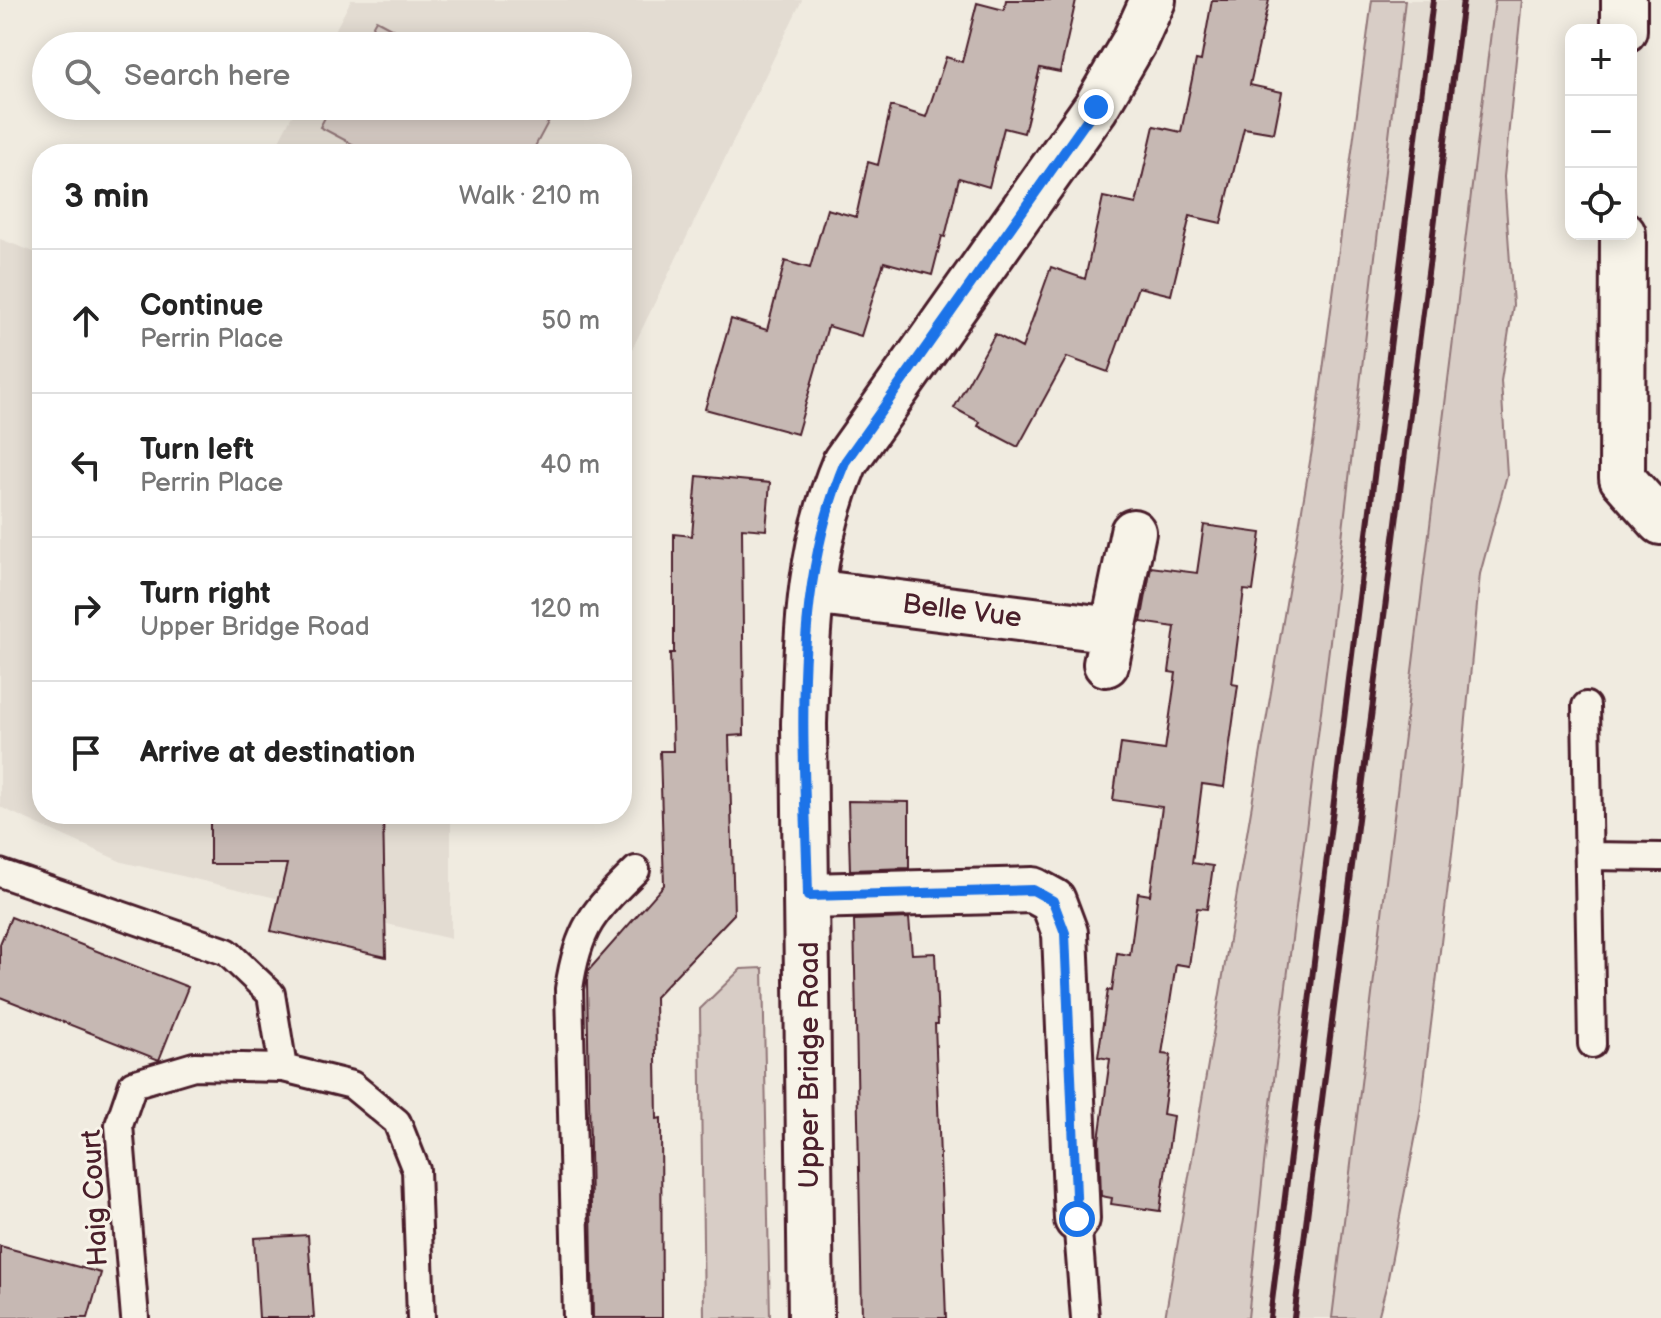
<!DOCTYPE html>
<html lang="en">
<head>
<meta charset="utf-8">
<style>
  :root { --surface:#fff; --page:#f6f6f6; --text:#222; --muted:#767676; --line:#e0e0e0 }
  body { margin:0; font-family:"Balsamiq Sans",sans-serif; background:var(--page); color:var(--text) }
  .controls { position:absolute; right:24px; top:24px; display:grid; overflow:hidden; border-radius:16px; box-shadow:0 4px 20px #0003 }
  .controls button { width:72px; height:72px; display:grid; place-items:center; padding:0; border:0; border-bottom:2px solid var(--line); background:var(--surface); color:var(--text); font:40px sans-serif }
  .stop { position:absolute; width:24px; height:24px; margin:-18px; border:6px solid #1a73e8; border-radius:50%; background:#fff }
  .stop.end { background:#1a73e8; border-color:#fff; box-shadow:0 2px 8px #0008 }
  .list { margin:0; padding:0; list-style:none }
  h2 { display:flex; justify-content:space-between; align-items:center; height:104px; margin:0; padding:0 32px; font-size:34px }
  h2 small { font-size:26px; font-weight:400; color:var(--muted) }
  .list li { display:grid; grid-template-columns:52px 1fr auto; gap:24px; align-items:center; box-sizing:border-box; height:144px; padding:0 32px; border-top:2px solid var(--line) }
  .list b { display:block; font-size:30px; white-space:nowrap }
  .list p { margin:0; font-size:26px; white-space:nowrap; color:var(--muted) }
  .list em { font-size:26px; font-style:normal; color:var(--muted) }
  .icon { flex:none; width:44px; height:44px; fill:none; stroke:currentColor; stroke-width:2; stroke-linecap:round; stroke-linejoin:round }
  .map { position:relative; flex:none; width:1661px; height:1318px; overflow:hidden }
  .search { position:absolute; background:var(--surface); box-shadow:0 4px 20px #0003; left:32px; top:32px; width:600px; height:88px; display:flex; align-items:center; gap:20px; box-sizing:border-box; padding:0 28px; border-radius:44px; color:var(--muted); font-size:30px }
  .panel { position:absolute; background:var(--surface); box-shadow:0 4px 20px #0003; left:32px; top:144px; width:600px; height:680px; border-radius:32px }
  .map>svg:first-child { display:block }
</style>
</head>
<body>
<div class="map">
<svg width="1661" height="1318" viewBox="0 0 1661 1318">
  <rect width="100%" height="100%" fill="#f0ebe0"/>
  <filter id="ink" filterUnits="userSpaceOnUse"><feTurbulence type="fractalNoise" baseFrequency=".0125" numOctaves="2"/><feDisplacementMap in="SourceGraphic" scale="16" xChannelSelector="R" yChannelSelector="G"/><feConvolveMatrix kernelMatrix="1 2 1 2 8 2 1 2 1" color-interpolation-filters="sRGB"/></filter>
  <g filter="url(#ink)">
    <path fill="#e3dcd2" d="M 351,0 L 802,0 L 622,370 L 622,154 L 272,154 L 297,106 L 618,106 L 618,46 L 327,46 Z
      M 1405,0 L 1495,0 L 1332,1318 L 1248,1318 L 1267,1135 L 1330,641 Z
      M 0,239 L 42,255 L 42,814 L 451,814 L 451,939 L 122,862 L 0,807 Z"/>
    <path fill="#d8cdc6" stroke="#917678" stroke-width="2" d="M 1372,0 L 1405,0 L 1330,641 L 1267,1135 L 1248,1318 L 1165,1318 L 1314,438 Z
      M 1495,0 L 1522,0 L 1504,177 L 1513,305 L 1501,381 L 1507,475 L 1480,574 L 1457,812 L 1420,1114 L 1387,1283 L 1378,1318 L 1332,1318 Z
      M 376,20 L 425,46 L 362,46 Z
      M 331,106 L 539,106 L 553,113 L 531,154 L 371,154 L 320,127 Z
      M 763,968 L 770,1318 L 704,1318 L 700,1009 L 741,969 Z"/>
    <path fill="#c6b8b3" stroke="#4a1f2b" stroke-width="2" d="M 1006,0 L 1076,0 L 1060,72 L 1040,68 L 1024,133 L 1004,128 L 989,187 L 959,178 L 945,237 L 942,236 L 932,275 L 884,262 L 861,336 L 828,326 L 797,434 L 705,409 L 731,319 L 767,330 L 785,261 L 810,268 L 827,209 L 856,217 L 868,162 L 878,165 L 891,106 L 926,117 L 946,57 L 962,62 L 977,3 L 1004,10 Z
      M 1212,0 L 1269,0 L 1250,85 L 1282,92 L 1274,133 L 1244,128 L 1221,223 L 1190,216 L 1171,295 L 1138,287 L 1108,372 L 1067,357 L 1018,447 L 978,426 L 980,422 L 954,408 L 995,334 L 1022,348 L 1051,267 L 1085,279 L 1103,197 L 1136,204 L 1154,126 L 1181,132 L 1196,60 L 1201,61 Z
      M 697,476 L 770,483 L 766,530 L 742,528 L 744,735 L 729,736 L 734,914 L 655,997 L 657,1119 L 661,1118 L 662,1318 L 593,1318 L 587,982 L 588,971 L 664,885 L 660,751 L 673,751 L 670,653 L 674,653 L 674,534 L 692,536 Z
      M 1204,525 L 1261,533 L 1253,591 L 1244,590 L 1232,684 L 1238,685 L 1224,787 L 1202,784 L 1192,863 L 1213,866 L 1207,909 L 1197,908 L 1189,966 L 1176,964 L 1162,1054 L 1171,1055 L 1163,1114 L 1173,1116 L 1160,1211 L 1111,1204 L 1112,1198 L 1101,1196 L 1099,1140 L 1110,1059 L 1098,1057 L 1108,990 L 1112,991 L 1117,953 L 1130,955 L 1138,893 L 1150,895 L 1162,807 L 1113,800 L 1121,744 L 1165,750 L 1176,673 L 1169,672 L 1175,627 L 1141,622 L 1151,567 L 1197,573 Z
      M 848,801 L 909,802 L 909,868 L 850,870 Z
      M 210,814 L 383,814 L 386,957 L 271,931 L 287,864 L 210,864 Z
      M 11,917 L 188,987 L 159,1060 L 0,997 L 0,944 Z
      M 909,918 L 912,954 L 935,953 L 938,1024 L 935,1024 L 946,1318 L 862,1318 L 854,920 Z
      M 308,1235 L 314,1318 L 259,1318 L 254,1238 Z
      M 0,1246 L 101,1273 L 88,1318 L 0,1318 Z"/>
    <g fill="none" stroke-linecap="round" stroke-linejoin="round">
      <defs>
        <path id="service" d="M 1586,706 L 1592,1044
          M 1589,856 L 1661,857
          M 0,873 L 227,952 L 271,994 L 283,1068
          M 1077,1219 L 1085,1318
          M 135,1318 L 119,1125 L 133,1084 L 194,1066 L 283,1068 L 352,1085 L 397,1122 L 416,1170 L 421,1318
          M 577,1318 L 569,989 C 578,927 593,912 636,870"/>
        <path id="minor" d="M 1624,30 L 1624,0
          M 1623,234 L 1622,478 L 1661,522
          M 812,592 L 1113,630
          M 1106,664 L 1133,532
          M 808,896 L 1033,890 L 1053,901 L 1065,933 L 1077,1219
          M 811,1318 L 804,724 C 807,631 808,550 845,462 L 1096,107 L 1134,42 L 1153,0"/>
      </defs>
      <use href="#service" stroke="#4a1f2b" stroke-width="32"/>
      <use href="#minor" stroke="#4a1f2b" stroke-width="50"/>
      <use href="#service" stroke="#f7f3e8" stroke-width="26"/>
      <use href="#minor" stroke="#f7f3e8" stroke-width="44"/>
      <path stroke="#4a1f2b" stroke-width="6" d="M 1270,1318 L 1433,0
        M 1294,1318 L 1463,0"/>
    </g>
  </g>
  <g fill="none" stroke-linecap="round" stroke-linejoin="round" filter="url(#ink)">
    <path stroke="#1a73e8" stroke-width="10" d="M 1077,1219 L 1065,933 L 1053,901 L 1033,890 L 808,896 C 805,753 788,598 845,462 L 1096,107"/>
  </g>
  <g text-anchor="middle" dominant-baseline="central" stroke-width="6" stroke-linejoin="round" paint-order="stroke">
    <g font-size="28" fill="#4a1f2b" stroke="#f7f3e8">
      <text transform="translate(962 611) rotate(7)">Belle Vue</text>
      <text transform="translate(809 1065) rotate(-90)">Upper Bridge Road</text>
      <text transform="translate(95 1198) rotate(-93)">Haig Court</text>
    </g>
  </g>
</svg>
<div class="controls">
<button>+</button>
<button>−</button>
<button><svg class="icon" aria-label="locate" viewBox="0 0 24 24"><circle cx="12" cy="12" r="6"/><path d="M12 2v4M12 18v4M2 12h4M18 12h4"/></svg></button>
</div>
<div class="stop" style="left:1077px;top:1219px"></div>
<div class="stop end" style="left:1096px;top:107px"></div>
<div class="search"><svg class="icon" aria-label="search" viewBox="0 0 24 24"><circle cx="10" cy="10" r="6"/><path d="M15 15l6 6"/></svg>Search here</div>
<section class="panel">
<h2>3 min<small>Walk · 210 m</small></h2>
<ul class="list">
<li><svg class="icon" aria-label="ahead" viewBox="0 0 24 24"><path d="M12 20V5M6 11l6-6 6 6"/></svg><div><b>Continue</b><p>Perrin Place</p></div><em>50 m</em></li>
<li><svg class="icon" aria-label="left" viewBox="0 0 24 24"><path d="M17 20v-9H6M10 6l-5 5 5 5"/></svg><div><b>Turn left</b><p>Perrin Place</p></div><em>40 m</em></li>
<li><svg class="icon" aria-label="right" viewBox="0 0 24 24"><path d="M7 20v-9h11M14 6l5 5-5 5"/></svg><div><b>Turn right</b><p>Upper Bridge Road</p></div><em>120 m</em></li>
<li><svg class="icon" aria-label="arrive" viewBox="0 0 24 24"><path d="M6 21V4h12l-3 4 3 4H6"/></svg><div><b>Arrive at destination</b></div></li>
</ul>
</section>
</div>
</body>
</html>
